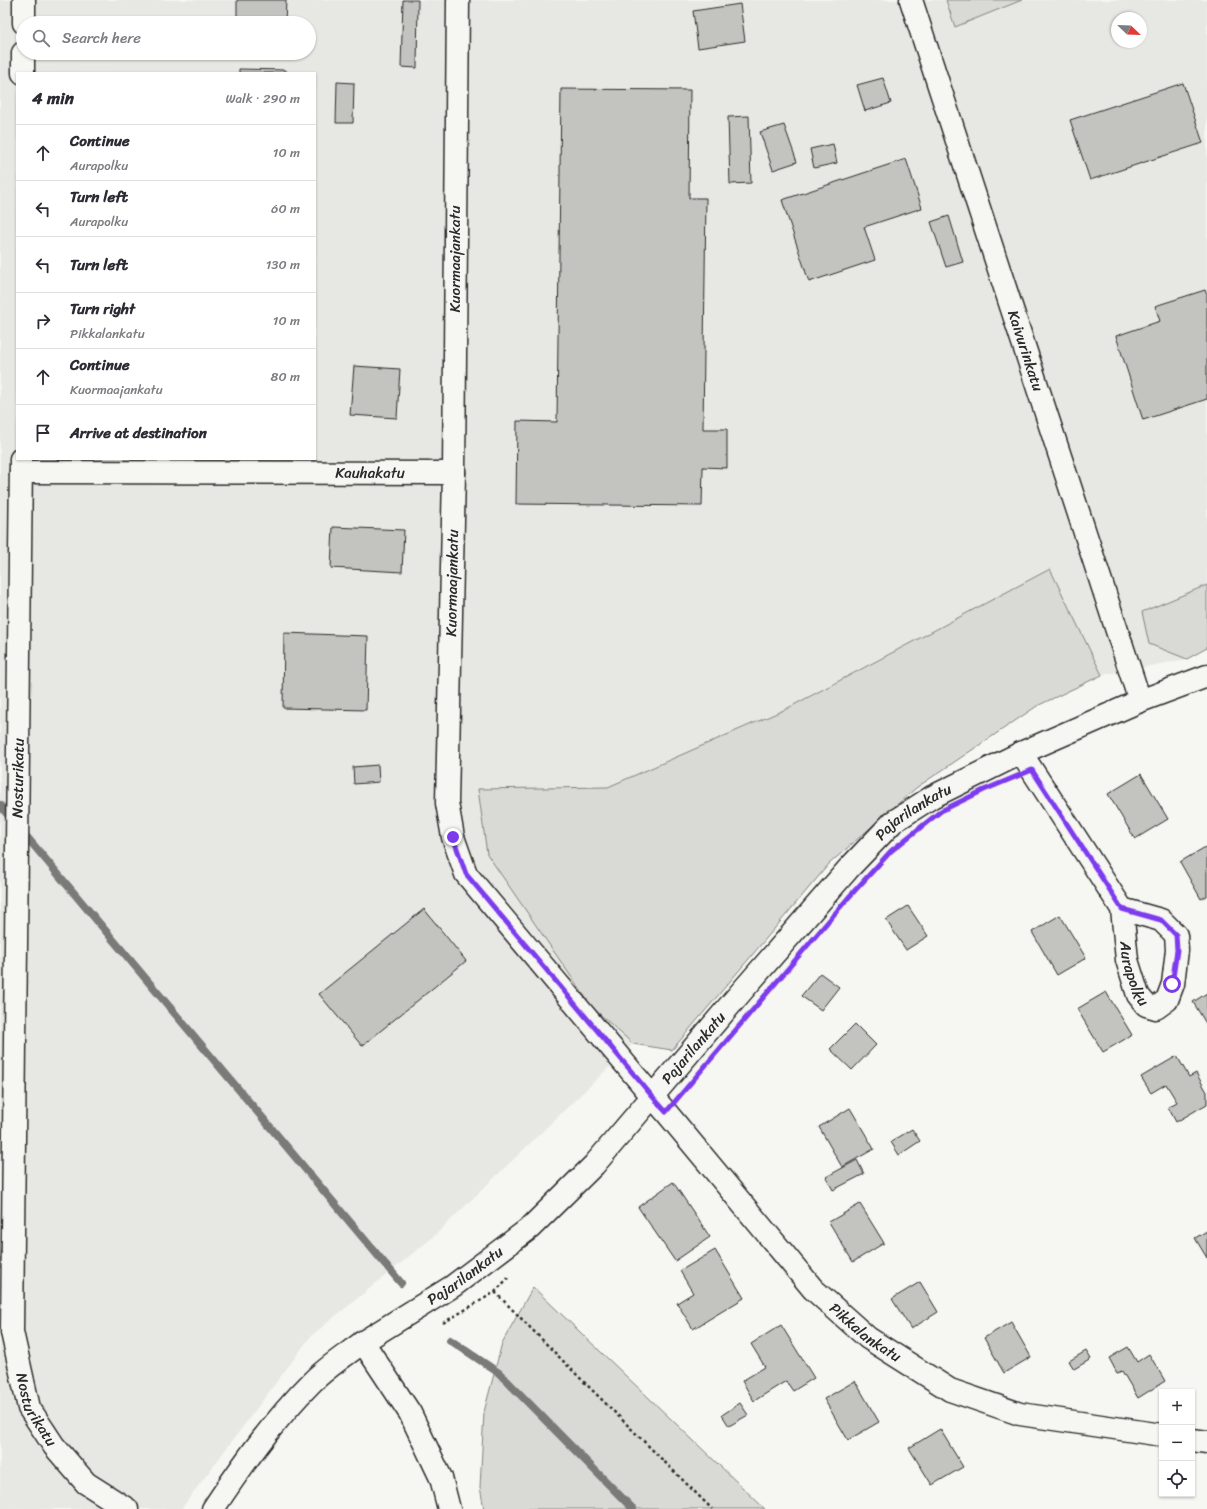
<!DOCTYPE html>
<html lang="en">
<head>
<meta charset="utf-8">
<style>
  :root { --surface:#fff; --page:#f7f7f7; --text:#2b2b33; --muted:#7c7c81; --line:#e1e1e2 }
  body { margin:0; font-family:Sriracha,sans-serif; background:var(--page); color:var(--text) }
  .controls { position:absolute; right:12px; bottom:12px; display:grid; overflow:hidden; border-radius:0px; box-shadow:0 1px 3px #0004 }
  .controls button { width:36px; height:36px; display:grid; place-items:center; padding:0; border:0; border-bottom:1px solid var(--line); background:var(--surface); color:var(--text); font:20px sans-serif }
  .compass { position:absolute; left:1111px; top:12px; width:36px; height:36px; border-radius:50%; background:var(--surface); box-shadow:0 1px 3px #0004; rotate:113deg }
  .stop { position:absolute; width:12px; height:12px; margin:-9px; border:3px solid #7c3aed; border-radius:50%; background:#fff }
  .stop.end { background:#7c3aed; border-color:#fff; box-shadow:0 1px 4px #0008 }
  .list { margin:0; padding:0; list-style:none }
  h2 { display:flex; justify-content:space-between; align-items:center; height:52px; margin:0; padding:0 16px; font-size:17px }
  h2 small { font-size:13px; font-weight:400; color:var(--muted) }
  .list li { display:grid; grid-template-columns:26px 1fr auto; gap:12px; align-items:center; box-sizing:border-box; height:56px; padding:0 16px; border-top:1px solid var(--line) }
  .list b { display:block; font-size:15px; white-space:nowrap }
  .list p { margin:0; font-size:13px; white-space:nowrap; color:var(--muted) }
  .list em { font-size:13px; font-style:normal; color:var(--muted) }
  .icon { flex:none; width:22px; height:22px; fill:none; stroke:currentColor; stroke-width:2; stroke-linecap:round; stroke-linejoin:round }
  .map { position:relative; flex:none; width:1207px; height:1509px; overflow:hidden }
  .search { position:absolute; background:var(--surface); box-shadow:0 1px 3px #0004; left:16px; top:16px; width:300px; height:44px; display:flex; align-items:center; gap:10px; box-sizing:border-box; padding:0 14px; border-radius:22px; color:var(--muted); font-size:15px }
  .panel { position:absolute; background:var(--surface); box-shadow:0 1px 3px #0004; left:16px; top:72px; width:300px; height:388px; border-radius:0px }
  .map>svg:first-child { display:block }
</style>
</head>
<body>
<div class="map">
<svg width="1207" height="1509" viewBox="0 0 1207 1509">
  <rect width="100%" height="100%" fill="#f6f6f2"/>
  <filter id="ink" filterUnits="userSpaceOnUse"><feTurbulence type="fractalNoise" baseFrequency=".025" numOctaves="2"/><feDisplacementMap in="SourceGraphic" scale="8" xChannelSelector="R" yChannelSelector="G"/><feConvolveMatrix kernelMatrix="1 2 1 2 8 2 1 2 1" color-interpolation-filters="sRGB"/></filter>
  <g filter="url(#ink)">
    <path fill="#e7e7e3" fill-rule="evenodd" d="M 0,0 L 1207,0 L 1207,648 L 1187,659 L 1102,675 L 1037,706 L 916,788 L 829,864 L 672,1050 L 633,1044 L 433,1237 L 311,1336 L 181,1509 L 0,1509 ZM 1117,18 L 1141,18 L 1141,42 L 1117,42 ZM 23,23 L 309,23 L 309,53 L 23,53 ZM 17,73 L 315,73 L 315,459 L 17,459 Z"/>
    <path fill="#d9d9d5" stroke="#828280" d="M 946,0 L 1022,0 L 955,27 Z
      M 1050,569 L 1102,675 L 1037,706 L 916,788 L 829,864 L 672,1050 L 633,1044 L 592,1007 L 487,854 L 478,789 L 608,787 L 786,709 Z
      M 1207,585 L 1207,648 L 1187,659 L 1149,644 L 1142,612 Z
      M 533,1287 L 765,1509 L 484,1509 L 480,1487 L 484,1412 L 502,1343 Z"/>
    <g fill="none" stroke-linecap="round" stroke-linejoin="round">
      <path stroke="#7a7a78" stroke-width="8" d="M 0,805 L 12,820
        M 21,830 L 401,1283
        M 450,1340 L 499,1373 L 633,1509"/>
    </g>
    <path fill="#c3c3c0" stroke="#2b2b2b" d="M 237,0 L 286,0 L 285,23 L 237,23 Z
      M 403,0 L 418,0 L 417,68 L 401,67 Z
      M 740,4 L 745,41 L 698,48 L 693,11 Z
      M 239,69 L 286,70 L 286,73 L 239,73 Z
      M 883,78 L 891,103 L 865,111 L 857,85 Z
      M 337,82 L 354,83 L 353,123 L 336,123 Z
      M 1183,83 L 1203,143 L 1090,180 L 1070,120 Z
      M 561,89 L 690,90 L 689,198 L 706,198 L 703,429 L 727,429 L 727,468 L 703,467 L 702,506 L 516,504 L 517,421 L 557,422 Z
      M 749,116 L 751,183 L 730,184 L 728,117 Z
      M 784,125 L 797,162 L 773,170 L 760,132 Z
      M 833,144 L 837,163 L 814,168 L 810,149 Z
      M 906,159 L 922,208 L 864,227 L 875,260 L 809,282 L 782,200 Z
      M 949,216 L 963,262 L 946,267 L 931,222 Z
      M 1205,290 L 1207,295 L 1207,399 L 1143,420 L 1116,336 L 1160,321 L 1155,306 Z
      M 354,366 L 400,369 L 397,418 L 350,415 Z
      M 333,527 L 404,530 L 402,572 L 331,568 Z
      M 284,633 L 368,636 L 366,710 L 283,708 Z
      M 378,765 L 379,782 L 354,784 L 353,767 Z
      M 1141,774 L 1168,819 L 1135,839 L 1108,794 Z
      M 1207,846 L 1207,896 L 1201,899 L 1180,862 Z
      M 908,906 L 928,936 L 906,950 L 886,920 Z
      M 424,909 L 466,961 L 362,1046 L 319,994 Z
      M 1060,915 L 1086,958 L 1057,975 L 1032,932 Z
      M 820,973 L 839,987 L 821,1010 L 801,996 Z
      M 1106,992 L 1132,1035 L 1103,1052 L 1077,1009 Z
      M 1207,993 L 1207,1025 L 1193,1002 Z
      M 855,1024 L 876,1045 L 852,1070 L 830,1049 Z
      M 1177,1056 L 1189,1077 L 1196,1073 L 1207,1092 L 1207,1104 L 1176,1122 L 1168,1107 L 1177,1102 L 1166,1084 L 1151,1093 L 1141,1077 Z
      M 850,1108 L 874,1149 L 842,1167 L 819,1127 Z
      M 912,1129 L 920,1141 L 899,1155 L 891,1142 Z
      M 857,1160 L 864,1174 L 833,1190 L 826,1177 Z
      M 673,1182 L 710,1237 L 675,1261 L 638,1207 Z
      M 860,1204 L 884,1243 L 853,1262 L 829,1222 Z
      M 1207,1231 L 1207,1258 L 1195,1238 Z
      M 715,1250 L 744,1298 L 693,1329 L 677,1303 L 693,1293 L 680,1271 Z
      M 920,1282 L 938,1312 L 911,1329 L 892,1299 Z
      M 1011,1322 L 1031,1357 L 1004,1373 L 984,1338 Z
      M 781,1325 L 814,1378 L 793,1391 L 786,1381 L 754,1401 L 742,1381 L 765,1367 L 751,1344 Z
      M 1128,1347 L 1137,1362 L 1149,1354 L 1165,1381 L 1138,1398 L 1122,1371 L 1117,1373 L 1109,1358 Z
      M 1086,1351 L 1091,1359 L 1074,1369 L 1069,1361 Z
      M 855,1381 L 879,1422 L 848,1440 L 824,1399 Z
      M 740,1403 L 748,1415 L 729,1426 L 722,1415 Z
      M 940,1429 L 963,1467 L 932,1485 L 909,1448 Z"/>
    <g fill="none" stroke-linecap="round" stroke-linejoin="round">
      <defs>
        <g id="minor">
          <path id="s1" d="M 458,0 L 454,473 L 447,803 L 453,837 L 466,874 L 652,1096 L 666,1112 L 813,1289 L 868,1338 L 950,1390 L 1020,1414 L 1162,1435"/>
          <path id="s2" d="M 911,0 L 1140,701"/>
          <path d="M 24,23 L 24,0"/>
          <path d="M 23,73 L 23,53"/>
          <path id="s3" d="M 21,459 L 12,1332 L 29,1408 L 54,1446 L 86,1483 L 127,1509"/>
          <path id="s4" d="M 21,472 L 454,473"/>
          <path id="s5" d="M 1021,753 L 1122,909 L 1127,960 L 1138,995 L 1146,1005 L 1156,1008 L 1167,1000 L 1173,984 L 1177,950 L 1176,935 L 1161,920 L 1122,909"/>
          <path d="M 1192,1440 L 1207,1442"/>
          <path d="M 213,1509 C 243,1464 274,1420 312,1382 C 327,1367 346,1355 363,1342"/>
        </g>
        <g id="tertiary">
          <path id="s6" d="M 449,1509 L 441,1478 L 410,1413 L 363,1342 L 453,1286 L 530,1228 L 594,1165 L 742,991 L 849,868 L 893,822 L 932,797 L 1021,753 L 1140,701 L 1207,676"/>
        </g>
      </defs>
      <use href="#minor" stroke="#2b2b2b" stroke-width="25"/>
      <use href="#tertiary" stroke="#2b2b2b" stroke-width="25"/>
      <path stroke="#2b2b2b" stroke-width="2.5" stroke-dasharray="3 3" stroke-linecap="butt" d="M 495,1292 L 575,1373 L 712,1509
        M 443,1323 L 495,1292 L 508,1278"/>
      <use href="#minor" stroke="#f6f6f2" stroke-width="22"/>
      <use href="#tertiary" stroke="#f6f6f2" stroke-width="22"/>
    </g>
  </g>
  <g fill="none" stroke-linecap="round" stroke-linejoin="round" filter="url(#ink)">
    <path stroke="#7c3aed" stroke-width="5" d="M 453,837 L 466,874 L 652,1096 L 666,1112 L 848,898 L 891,851 L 941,811 L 984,790 L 1032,770 L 1122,909 L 1161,920 L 1176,935 L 1177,950 L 1172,984"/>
  </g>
  <g text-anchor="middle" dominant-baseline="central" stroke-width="3" stroke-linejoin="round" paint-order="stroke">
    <g font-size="15" fill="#2b2b2b" stroke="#f6f6f2">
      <text transform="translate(455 259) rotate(-90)">Kuormaajankatu</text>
      <text stroke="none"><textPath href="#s2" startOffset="369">Kaivurinkatu</textPath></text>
      <text stroke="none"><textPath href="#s4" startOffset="349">Kauhakatu</textPath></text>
      <text transform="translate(452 583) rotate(-89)">Kuormaajankatu</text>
      <text transform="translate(18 778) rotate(-89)">Nosturikatu</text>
      <text stroke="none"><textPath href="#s6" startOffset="959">Pajarilankatu</textPath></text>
      <text stroke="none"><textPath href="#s5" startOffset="252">Aurapolku</textPath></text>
      <text stroke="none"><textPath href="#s6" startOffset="635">Pajarilankatu</textPath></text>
      <text stroke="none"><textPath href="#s6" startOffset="311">Pajarilankatu</textPath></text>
      <text stroke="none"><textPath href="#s1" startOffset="1486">Pikkalankatu</textPath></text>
      <text stroke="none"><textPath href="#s3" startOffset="955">Nosturikatu</textPath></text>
    </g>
  </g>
</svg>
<div class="controls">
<button>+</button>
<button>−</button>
<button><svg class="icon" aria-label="locate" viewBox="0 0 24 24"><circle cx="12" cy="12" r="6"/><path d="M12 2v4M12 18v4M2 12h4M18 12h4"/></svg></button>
</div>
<svg class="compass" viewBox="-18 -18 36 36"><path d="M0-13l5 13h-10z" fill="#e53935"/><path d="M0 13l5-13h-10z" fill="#7c7c81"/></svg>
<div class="stop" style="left:1172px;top:984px"></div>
<div class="stop end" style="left:453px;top:837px"></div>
<div class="search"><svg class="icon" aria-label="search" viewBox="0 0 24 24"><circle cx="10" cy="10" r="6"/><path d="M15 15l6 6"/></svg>Search here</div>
<section class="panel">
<h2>4 min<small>Walk · 290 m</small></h2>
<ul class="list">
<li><svg class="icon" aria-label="ahead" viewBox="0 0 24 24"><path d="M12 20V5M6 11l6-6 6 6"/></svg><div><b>Continue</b><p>Aurapolku</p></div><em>10 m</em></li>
<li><svg class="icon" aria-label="left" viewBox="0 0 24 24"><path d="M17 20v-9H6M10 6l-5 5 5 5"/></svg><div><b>Turn left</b><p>Aurapolku</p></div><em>60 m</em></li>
<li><svg class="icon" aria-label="left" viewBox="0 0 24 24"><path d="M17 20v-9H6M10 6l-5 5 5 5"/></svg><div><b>Turn left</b></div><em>130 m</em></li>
<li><svg class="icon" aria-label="right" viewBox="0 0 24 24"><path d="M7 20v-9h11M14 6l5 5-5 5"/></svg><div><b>Turn right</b><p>Pikkalankatu</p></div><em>10 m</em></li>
<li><svg class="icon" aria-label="ahead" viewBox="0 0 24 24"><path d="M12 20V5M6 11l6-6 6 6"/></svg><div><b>Continue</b><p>Kuormaajankatu</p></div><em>80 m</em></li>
<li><svg class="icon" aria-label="arrive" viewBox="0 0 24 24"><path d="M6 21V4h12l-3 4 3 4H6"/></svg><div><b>Arrive at destination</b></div></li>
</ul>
</section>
</div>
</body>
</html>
